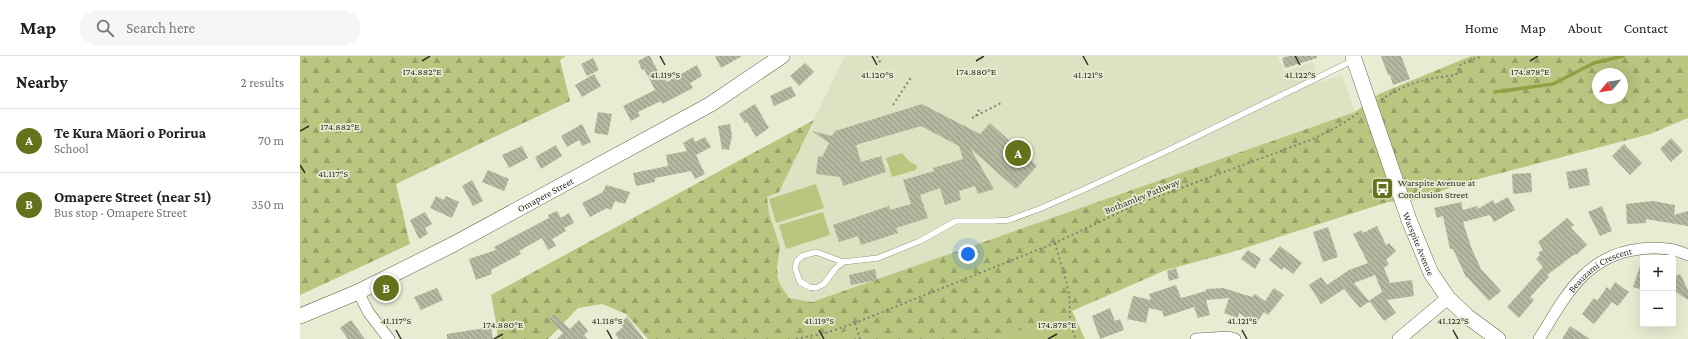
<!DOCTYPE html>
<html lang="en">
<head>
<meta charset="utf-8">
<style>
  :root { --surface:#fff; --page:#f6f6f6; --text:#222; --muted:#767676; --line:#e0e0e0; --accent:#66711b }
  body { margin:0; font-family:"Crimson Pro",serif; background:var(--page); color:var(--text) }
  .controls { position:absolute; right:12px; bottom:12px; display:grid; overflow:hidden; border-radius:4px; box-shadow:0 4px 16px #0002 }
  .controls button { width:36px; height:36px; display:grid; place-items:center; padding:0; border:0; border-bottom:1px solid var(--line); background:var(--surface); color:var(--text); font:20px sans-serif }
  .compass { position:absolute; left:1292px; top:12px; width:36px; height:36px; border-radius:50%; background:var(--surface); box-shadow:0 4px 16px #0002; rotate:240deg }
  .you { position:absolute; left:668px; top:198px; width:14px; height:14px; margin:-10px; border:3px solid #fff; border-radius:50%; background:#1a73e8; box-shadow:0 0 0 6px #1a73e833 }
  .badge { display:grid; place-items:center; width:26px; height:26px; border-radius:50%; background:var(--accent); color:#fff; font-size:13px; font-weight:700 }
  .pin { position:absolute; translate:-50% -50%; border:2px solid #fff; box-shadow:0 1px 4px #0006 }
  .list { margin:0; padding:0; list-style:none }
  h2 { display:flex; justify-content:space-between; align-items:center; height:52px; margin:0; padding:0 16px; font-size:17px }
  h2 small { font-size:13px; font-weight:400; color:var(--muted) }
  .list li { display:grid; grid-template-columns:26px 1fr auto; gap:12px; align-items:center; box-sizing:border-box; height:64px; padding:0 16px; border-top:1px solid var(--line) }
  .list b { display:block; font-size:15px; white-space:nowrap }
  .list p { margin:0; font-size:13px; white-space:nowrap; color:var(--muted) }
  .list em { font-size:13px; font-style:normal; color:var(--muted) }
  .icon { flex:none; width:22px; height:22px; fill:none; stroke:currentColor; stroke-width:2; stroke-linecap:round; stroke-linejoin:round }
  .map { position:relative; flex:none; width:1388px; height:283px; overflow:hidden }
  header { display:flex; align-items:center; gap:24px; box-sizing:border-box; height:56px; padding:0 20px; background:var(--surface); border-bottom:1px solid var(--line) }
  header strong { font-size:19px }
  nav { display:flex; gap:22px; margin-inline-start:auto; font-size:14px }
  .search { width:280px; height:36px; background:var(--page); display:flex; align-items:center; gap:10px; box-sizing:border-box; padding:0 14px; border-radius:22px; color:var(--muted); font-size:15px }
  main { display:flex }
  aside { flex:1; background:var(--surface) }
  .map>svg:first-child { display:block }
</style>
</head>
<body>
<header>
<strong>Map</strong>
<div class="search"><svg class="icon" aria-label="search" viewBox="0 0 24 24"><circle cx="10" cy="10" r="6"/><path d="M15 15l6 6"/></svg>Search here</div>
<nav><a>Home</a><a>Map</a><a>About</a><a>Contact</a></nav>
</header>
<main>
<aside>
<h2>Nearby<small>2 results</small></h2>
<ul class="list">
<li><span class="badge">A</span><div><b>Te Kura Māori o Porirua</b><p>School</p></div><em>70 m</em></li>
<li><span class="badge">B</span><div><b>Omapere Street (near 51)</b><p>Bus stop · Omapere Street</p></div><em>350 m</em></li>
</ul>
</aside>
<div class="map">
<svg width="1388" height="283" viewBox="0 0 1388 283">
  <defs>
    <pattern id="forest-firs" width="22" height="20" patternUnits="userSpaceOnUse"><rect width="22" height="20" fill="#b9c680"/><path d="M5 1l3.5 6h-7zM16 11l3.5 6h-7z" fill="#97a169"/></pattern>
    <pattern id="building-back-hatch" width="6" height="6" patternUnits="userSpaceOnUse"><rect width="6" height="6" fill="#b3b89f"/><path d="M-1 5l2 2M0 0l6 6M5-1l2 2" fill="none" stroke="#929682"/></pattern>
  </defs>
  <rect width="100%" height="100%" fill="#e7ecd2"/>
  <path fill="#dde3c2" d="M 545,0 L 978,0 L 984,16 L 1012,6 L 1021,26 L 1042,19 L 1055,56 L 512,246 L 489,242 L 481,230 L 477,212 L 480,191 L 469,157 L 467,140 L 479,136 Z"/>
  <path fill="url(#forest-firs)" fill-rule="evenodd" d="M 0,0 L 266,0 L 260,4 L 270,45 L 96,128 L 110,188 L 0,239 Z
    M 1171,0 L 1388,0 L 1388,62 L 1350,78 L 1167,126 L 1116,144 L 1088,146 L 929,197 L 866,214 L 772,255 L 697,283 L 348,283 L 326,258 L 302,248 L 278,252 L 248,283 L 197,283 L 197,271 L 191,239 L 514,64 L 479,136 L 467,141 L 469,157 L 480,191 L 477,212 L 478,222 L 481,230 L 489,242 L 512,246 L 1055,56 L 1079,38 ZM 1298,18 L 1322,18 L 1322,42 L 1298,42 Z"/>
  <path fill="#b9c680" d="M 602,97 L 609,105 L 617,110 L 616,114 L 592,121 L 586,102 Z
    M 516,128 L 524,152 L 476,167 L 469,143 Z
    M 523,156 L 530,179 L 486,193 L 479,169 Z
    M 772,255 L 785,283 L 697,283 L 771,255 Z
    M 551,274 L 554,283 L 518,283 Z"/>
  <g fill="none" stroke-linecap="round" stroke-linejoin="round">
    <path stroke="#93a045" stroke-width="3.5" d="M 1195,36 L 1253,28 L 1294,7 L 1323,0"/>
  </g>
  <path fill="url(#building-back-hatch)" fill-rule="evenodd" d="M 347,0 L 350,0 L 360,19 L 363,18 L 367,26 L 397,9 L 402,20 L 390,27 L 393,32 L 362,48 L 361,45 L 338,56 L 340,60 L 331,65 L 323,50 L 355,34 L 344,13 L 342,14 L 338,5 Z
    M 415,0 L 442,0 L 421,12 Z
    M 989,0 L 1017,0 L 1017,2 L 985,12 L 982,2 Z
    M 1081,0 L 1101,0 L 1110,23 L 1093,29 L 1090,19 L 1088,19 Z
    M 293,2 L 299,14 L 287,20 L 281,8 Z
    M 505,7 L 514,16 L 499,30 L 490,20 Z
    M 294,18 L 301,30 L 282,41 L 275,29 Z
    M 491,30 L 496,40 L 474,50 L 470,40 Z
    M 455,48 L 469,72 L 456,81 L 447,66 L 445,67 L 439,58 Z
    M 622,48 L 680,78 L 690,67 L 737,110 L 716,133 L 670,92 L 694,133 L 678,138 L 675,130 L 659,135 L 661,144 L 645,149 L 640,132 L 620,139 L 628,162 L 596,172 L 598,177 L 561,189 L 558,180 L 539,186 L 533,169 L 589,150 L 590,154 L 611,148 L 603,124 L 634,115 L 633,112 L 663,103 L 659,90 L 621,70 L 556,89 L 561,106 L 581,100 L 586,116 L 543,130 L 540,121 L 516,118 L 518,100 L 522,101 L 529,87 L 512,75 L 532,80 L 535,75 Z
    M 298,56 L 312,58 L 308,79 L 294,77 Z
    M 282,68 L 291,86 L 282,90 L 279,84 L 267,91 L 261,80 Z
    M 430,68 L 432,80 L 429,94 L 422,93 L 418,70 Z
    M 393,81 L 395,86 L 405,81 L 411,91 L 396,99 L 405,118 L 395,123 L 391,115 L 355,122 L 355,126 L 336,130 L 333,117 L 368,110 L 366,99 L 387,95 L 383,87 Z
    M 1371,82 L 1383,95 L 1371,106 L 1360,93 Z
    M 1324,88 L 1342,107 L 1330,119 L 1312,100 Z
    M 256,89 L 262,100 L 241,113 L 235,101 Z
    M 222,90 L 228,102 L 209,112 L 202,99 Z
    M 1287,112 L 1290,129 L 1269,133 L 1266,116 Z
    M 188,114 L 209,123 L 204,135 L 182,126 Z
    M 1231,117 L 1232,136 L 1213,138 L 1212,118 Z
    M 172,124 L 183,145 L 173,150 L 162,130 Z
    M 306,129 L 330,136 L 325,148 L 315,145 L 311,154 L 307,152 L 290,161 L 282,147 L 303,136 Z
    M 136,140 L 144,144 L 146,140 L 159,146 L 152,162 L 130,152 Z
    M 1208,141 L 1215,154 L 1194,166 L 1190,159 L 1163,166 L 1171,191 L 1181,213 L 1201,235 L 1189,245 L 1167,221 L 1166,221 L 1153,193 L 1150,193 L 1143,160 L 1137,162 L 1134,152 L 1161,146 L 1163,154 L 1177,150 L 1178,153 L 1193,144 L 1195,148 Z
    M 1353,145 L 1375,149 L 1374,159 L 1388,155 L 1388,170 L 1346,163 L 1346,167 L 1327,168 L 1326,148 Z
    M 1302,150 L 1312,175 L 1300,180 L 1288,156 Z
    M 257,155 L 261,162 L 269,157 L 274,167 L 264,172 L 266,175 L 252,183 L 256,190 L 248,194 L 242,182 L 219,195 L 221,198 L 191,214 L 192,218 L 176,224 L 169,203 L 196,194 L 194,191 L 249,162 L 248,159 Z
    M 125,156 L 132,168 L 125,172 L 128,178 L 119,183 L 110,164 Z
    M 1267,162 L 1274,169 L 1271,172 L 1287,189 L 1276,199 L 1275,198 L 1247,219 L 1249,221 L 1230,241 L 1234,244 L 1219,262 L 1207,251 L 1243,211 L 1236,203 L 1240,199 L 1238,197 L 1243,194 L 1238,186 Z
    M 1077,170 L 1086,189 L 1089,187 L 1096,195 L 1086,204 L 1089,208 L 1084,212 L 1090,227 L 1112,224 L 1114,240 L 1087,244 L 1096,257 L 1084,265 L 1070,246 L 1067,247 L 1060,252 L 1044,233 L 1021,248 L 1009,229 L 1021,221 L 1027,229 L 1049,214 L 1068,207 L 1053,178 L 1062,174 L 1063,177 ZM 1075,219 L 1082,236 L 1069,245 L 1054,227 Z
    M 1028,171 L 1038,201 L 1023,206 L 1013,176 Z
    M 980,190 L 1002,207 L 993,218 L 984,211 L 982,214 L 969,204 Z
    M 948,194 L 961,203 L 955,213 L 941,203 Z
    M 1341,207 L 1343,207 L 1343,234 L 1333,231 Z
    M 876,212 L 879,222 L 869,225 L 867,215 Z
    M 575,213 L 577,224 L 551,229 L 549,219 Z
    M 1380,218 L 1388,234 L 1388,244 L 1373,234 L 1373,221 Z
    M 1315,226 L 1329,236 L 1318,250 L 1312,246 L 1294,268 L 1282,258 L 1294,242 L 1297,245 L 1307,231 L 1310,234 Z
    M 876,229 L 881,242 L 906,235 L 906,233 L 923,232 L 952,241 L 955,238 L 965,245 L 974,232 L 984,239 L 968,259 L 964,256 L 956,268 L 939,257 L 938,262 L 924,257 L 929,242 L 906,244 L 910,259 L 898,262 L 894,251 L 864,261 L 862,255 L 849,252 L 846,267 L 827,263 L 833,240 L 851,244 L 849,238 Z
    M 137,232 L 143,244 L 121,254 L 114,241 Z
    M 810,252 L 815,265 L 820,263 L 824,274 L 800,283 L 792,260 Z
    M 254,258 L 270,273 L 279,264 L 288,275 L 284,279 L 288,283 L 257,283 L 263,277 L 249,263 Z
    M 327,261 L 344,283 L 319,283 L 315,278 L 323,271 L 319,267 Z
    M 51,264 L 65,283 L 48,283 L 40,272 Z
    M 1270,270 L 1290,283 L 1262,283 Z
    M 191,271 L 193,283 L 147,283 L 147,278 Z"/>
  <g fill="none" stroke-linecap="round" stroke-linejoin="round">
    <defs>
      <path id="service" d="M 543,206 L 516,196 L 502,200 L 497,205 L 495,212 L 500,226 L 509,231 L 516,232 L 524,228 L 535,213 L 543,206 L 578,202 L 620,185 L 656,165 L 695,165 L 709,164 L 739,153 L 785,133 L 873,92 L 1054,4"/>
      <g id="minor">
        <path d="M 58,236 L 69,257 L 89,283"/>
        <path d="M 896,283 L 928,281 L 935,283"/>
        <path id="s1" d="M 1239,283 C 1265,241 1285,199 1340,193 C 1356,191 1373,192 1388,199"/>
      </g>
      <path id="tertiary" d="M 1099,283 L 1148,242"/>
      <g id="secondary">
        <path id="s2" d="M 1053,0 L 1109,164 L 1131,217 L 1148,242 L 1168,261 L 1198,283"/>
        <path id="s3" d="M 0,260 L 58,236 L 152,189 L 411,48 L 482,0"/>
      </g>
    </defs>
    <use href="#service" stroke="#626750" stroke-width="6"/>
    <use href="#minor" stroke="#626750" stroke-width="12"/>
    <use href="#tertiary" stroke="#626750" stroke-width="14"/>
    <use href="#secondary" stroke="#626750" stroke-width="16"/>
    <path stroke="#828574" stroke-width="2" stroke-dasharray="2 3" stroke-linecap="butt" d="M 577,0 L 581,8
      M 1081,44 C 1109,26 1123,23 1156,19 L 1161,8 L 1183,0
      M 593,49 L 612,20
      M 676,60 L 680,52
      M 672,62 L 703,46
      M 755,187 C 759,203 765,218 768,233 C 772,252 766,263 776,283
      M 555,267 L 560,283
      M 496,283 L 526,277 L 555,267 L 755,187 L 835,149 L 1013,83 L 1039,70 L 1060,56"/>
    <use href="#service" stroke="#fff" stroke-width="5.5"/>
    <use href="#minor" stroke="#fff" stroke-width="11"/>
    <use href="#tertiary" stroke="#fff" stroke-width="13"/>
    <use href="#secondary" stroke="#fff" stroke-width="15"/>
  </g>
  <path fill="none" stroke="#2f3127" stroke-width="1.5" d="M 360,0 L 365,9M 572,0 L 577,9M 783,0 L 788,9M 995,0 L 1000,9M 122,5 L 130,0M 676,5 L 684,0M 1230,5 L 1238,0M 0,75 L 9,70M 0,109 L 5,117M 96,274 L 101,283M 307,274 L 312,283M 519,274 L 524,283M 942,274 L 947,283M 1153,274 L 1158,283M 194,283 L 203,278M 748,283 L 757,278"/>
  <defs>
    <symbol id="bus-square" viewBox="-11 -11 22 22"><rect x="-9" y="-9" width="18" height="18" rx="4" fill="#66711b" stroke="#e7ecd2"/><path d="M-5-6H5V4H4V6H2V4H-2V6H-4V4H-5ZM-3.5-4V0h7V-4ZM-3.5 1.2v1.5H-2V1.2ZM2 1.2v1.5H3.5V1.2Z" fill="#fff"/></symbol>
  </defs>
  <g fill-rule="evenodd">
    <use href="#bus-square" x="1070" y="120" width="25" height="25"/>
  </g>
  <g text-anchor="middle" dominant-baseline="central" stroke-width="3.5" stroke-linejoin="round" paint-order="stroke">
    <g font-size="10" fill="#2f3127" stroke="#e7ecd2" text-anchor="start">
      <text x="1098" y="126">Warspite Avenue at<tspan x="1098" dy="12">Conclusion Street</tspan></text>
    </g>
    <g font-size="10" fill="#2f3127" stroke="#e7ecd2">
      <text stroke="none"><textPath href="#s3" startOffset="274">Omapere Street</textPath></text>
      <text transform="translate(842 140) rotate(-22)">Bothamley Pathway</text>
      <text stroke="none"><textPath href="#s2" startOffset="199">Warspite Avenue</textPath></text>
      <text stroke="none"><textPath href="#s1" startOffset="95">Beauzami Crescent</textPath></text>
    </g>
  </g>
  <g font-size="10" text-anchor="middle" fill="#2f3127" stroke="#e7ecd2" stroke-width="3.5" stroke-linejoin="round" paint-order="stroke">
    <text x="122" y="19">174.882°E</text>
    <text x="1230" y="19">174.878°E</text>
    <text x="676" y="19">174.880°E</text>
    <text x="365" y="22">41.119°S</text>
    <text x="577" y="22">41.120°S</text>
    <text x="788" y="22">41.121°S</text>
    <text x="1000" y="22">41.122°S</text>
    <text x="40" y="74">174.882°E</text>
    <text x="33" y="121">41.117°S</text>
    <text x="96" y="268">41.117°S</text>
    <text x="307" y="268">41.118°S</text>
    <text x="519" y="268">41.119°S</text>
    <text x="942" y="268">41.121°S</text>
    <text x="1153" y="268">41.122°S</text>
    <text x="203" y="272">174.880°E</text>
    <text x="757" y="272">174.878°E</text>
  </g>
</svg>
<div class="controls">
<button>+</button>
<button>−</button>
</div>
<svg class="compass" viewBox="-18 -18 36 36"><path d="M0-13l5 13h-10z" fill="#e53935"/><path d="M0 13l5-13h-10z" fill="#767676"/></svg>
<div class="you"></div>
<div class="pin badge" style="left:718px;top:97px">A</div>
<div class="pin badge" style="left:86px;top:232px">B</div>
</div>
</main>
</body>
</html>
